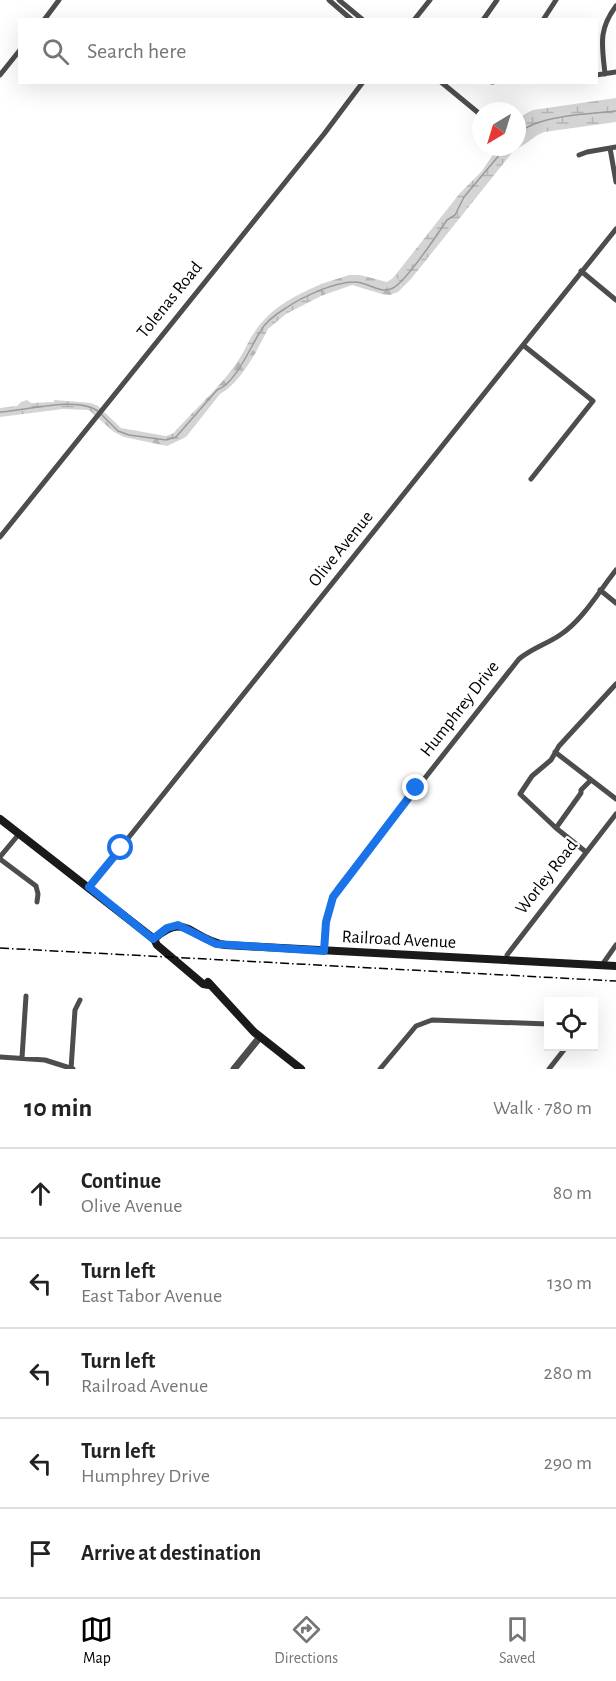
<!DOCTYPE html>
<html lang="en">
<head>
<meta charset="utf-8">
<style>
  :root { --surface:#fff; --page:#f2f2f2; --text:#222; --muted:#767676; --line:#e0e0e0; --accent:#000 }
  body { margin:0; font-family:"Alegreya Sans",sans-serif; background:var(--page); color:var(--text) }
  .controls { position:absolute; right:18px; bottom:18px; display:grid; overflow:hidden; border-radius:0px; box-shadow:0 6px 24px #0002 }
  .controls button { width:54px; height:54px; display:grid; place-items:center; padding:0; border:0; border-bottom:2px solid var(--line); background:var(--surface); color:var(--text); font:30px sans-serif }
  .compass { position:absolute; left:472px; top:102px; width:54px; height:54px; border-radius:50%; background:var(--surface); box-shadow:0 6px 24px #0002; rotate:218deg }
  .stop { position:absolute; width:18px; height:18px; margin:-14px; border:4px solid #1a73e8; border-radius:50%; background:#fff }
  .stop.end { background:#1a73e8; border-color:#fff; box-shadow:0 2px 6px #0008 }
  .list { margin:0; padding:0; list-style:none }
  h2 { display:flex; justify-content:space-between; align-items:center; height:78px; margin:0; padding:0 24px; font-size:26px }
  h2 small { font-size:20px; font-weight:400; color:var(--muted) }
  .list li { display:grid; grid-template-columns:39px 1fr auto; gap:18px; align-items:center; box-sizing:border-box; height:90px; padding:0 24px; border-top:2px solid var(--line) }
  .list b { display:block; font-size:22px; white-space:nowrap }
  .list p { margin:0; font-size:20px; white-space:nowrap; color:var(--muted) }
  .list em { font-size:20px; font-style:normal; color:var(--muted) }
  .icon { flex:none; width:33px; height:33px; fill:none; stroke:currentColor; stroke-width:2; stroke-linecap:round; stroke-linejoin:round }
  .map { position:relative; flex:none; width:616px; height:1069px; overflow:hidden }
  .search { position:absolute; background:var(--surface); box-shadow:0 6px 24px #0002; left:18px; right:18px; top:18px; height:66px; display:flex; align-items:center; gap:15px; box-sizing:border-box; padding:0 21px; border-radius:0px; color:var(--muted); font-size:22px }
  .sheet { height:528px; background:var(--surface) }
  nav { display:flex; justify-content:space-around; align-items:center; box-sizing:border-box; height:84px; border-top:2px solid var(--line); background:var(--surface); font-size:16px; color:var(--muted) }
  nav a { display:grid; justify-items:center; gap:3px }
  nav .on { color:var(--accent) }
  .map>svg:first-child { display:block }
</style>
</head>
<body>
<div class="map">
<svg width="616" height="1069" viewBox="0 0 616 1069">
  <defs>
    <pattern id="forest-firs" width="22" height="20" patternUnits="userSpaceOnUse" patternTransform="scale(1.5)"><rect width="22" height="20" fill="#d4d4d4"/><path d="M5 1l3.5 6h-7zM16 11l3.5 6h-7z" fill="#b4b4b4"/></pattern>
    <pattern id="wetland-marsh" width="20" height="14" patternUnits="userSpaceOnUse" patternTransform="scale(1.5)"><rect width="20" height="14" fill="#d4d4d4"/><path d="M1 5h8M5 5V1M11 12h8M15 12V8" fill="none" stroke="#b4b4b4"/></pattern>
  </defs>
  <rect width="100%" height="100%" fill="#fff"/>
  <path fill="url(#forest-firs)" d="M 349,275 L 360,275 L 387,282 L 393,278 L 398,279 L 401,287 L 398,292 L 390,295 L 382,294 L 352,285 L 321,296 L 321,284 Z
    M 247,345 L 256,352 C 247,367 236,385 220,394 L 186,437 L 184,432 L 173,434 C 198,405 230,380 247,345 Z
    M 91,403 L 98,406 L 121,428 L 166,436 L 167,446 L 124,437 L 114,432 L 89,410 Z"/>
  <path fill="url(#wetland-marsh)" d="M 616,98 L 616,122 L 544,132 C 533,136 527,145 515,149 L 411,279 L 398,292 L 401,286 L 398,279 L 393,278 L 460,193 L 482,171 L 498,147 L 517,147 C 517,127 512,119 533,110 Z
    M 321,284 L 321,296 L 286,314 L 268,329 L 256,352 L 247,345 C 264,311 288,299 321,284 Z
    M 27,400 L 31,403 L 54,402 L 54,400 L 91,403 L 89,410 L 63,409 L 0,417 L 0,408 L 17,406 L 21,402 Z
    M 179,431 L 184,432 L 186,437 L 167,446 L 166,436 Z"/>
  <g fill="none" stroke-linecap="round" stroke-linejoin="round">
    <path stroke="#9b9b9b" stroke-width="1.5" d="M 517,135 C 534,115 591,114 616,111
      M 0,412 C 25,411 79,395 99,412
      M 102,415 L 118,431 L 129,435 L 166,440 L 176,437 L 217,390 C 235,384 250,348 260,332 C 265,322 276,314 286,308 C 302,297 334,282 354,282 C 367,281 380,295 393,288 C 406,281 437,235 447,220 L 455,215 L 464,197 L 506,147"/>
    <path stroke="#4d4d4d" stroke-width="5" d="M 329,0 L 352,20
      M 339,0 L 363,20
      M 44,20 L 59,0
      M 414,20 L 430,0
      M 483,20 L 497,0
      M 543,20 L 556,0
      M 605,74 C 602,45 598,30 616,6
      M 0,75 L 20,50
      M 596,75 L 616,72
      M 441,82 L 481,115
      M 492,82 L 493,82
      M 610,148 L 616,182
      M 579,155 L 587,152 L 616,147
      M 581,271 L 616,300
      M 523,345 L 593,401 L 531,479
      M 0,537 L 324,134 L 363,82
      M 600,590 L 616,603
      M 555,752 L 616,799
      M 556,828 L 581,793 L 581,790 L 591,780
      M 586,852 L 556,828 L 520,794 L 532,776 L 551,760 L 559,746 L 616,684
      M 0,857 L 19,834
      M 0,859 L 36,886 L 38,894 L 37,902
      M 89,887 L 616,229
      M 324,951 C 326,928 326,908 338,888 L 519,659 C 532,648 547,644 560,635 C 582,621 600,590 616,570
      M 507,960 L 507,955 L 616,814
      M 602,965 L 616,945
      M 0,1057 L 45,1060 L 73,1069
      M 22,1058 L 26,996
      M 71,1069 L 75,1010 L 80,1000
      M 380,1069 L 416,1026 L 432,1020 L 548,1024
      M 549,1069 L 567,1046"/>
    <path stroke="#4d4d4d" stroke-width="7" d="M 234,1069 L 260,1037"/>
    <path stroke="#1a1a1a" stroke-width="8" d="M 0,819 L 154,939 L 157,945 L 203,984 L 209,985
      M 154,939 C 186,910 191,940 225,945 L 616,966
      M 208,982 L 254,1032 L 301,1069"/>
    <path stroke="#000" stroke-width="1.5" stroke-dasharray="9 3 1.5 3" stroke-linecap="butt" d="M 0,948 L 616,981"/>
  </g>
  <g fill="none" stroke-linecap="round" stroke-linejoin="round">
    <path stroke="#1a73e8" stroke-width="8" d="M 121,848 L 89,887 L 153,939 L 167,928 L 178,925 L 216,944 L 324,951 L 326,922 L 333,897 L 416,788"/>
  </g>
  <g text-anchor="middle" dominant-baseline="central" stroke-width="4.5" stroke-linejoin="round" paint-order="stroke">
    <g font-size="18" fill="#000" stroke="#fff">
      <text transform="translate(170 300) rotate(-51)">Tolenas Road</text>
      <text transform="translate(341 549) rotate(-51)">Olive Avenue</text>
      <text transform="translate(460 709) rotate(-52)">Humphrey Drive</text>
      <text transform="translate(547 877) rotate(-52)">Worley Road</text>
      <text transform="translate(399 940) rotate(3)">Railroad Avenue</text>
    </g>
  </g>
</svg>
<div class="controls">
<button><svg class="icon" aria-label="locate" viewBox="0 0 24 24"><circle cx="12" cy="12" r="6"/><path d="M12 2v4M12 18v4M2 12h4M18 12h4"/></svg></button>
</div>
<svg class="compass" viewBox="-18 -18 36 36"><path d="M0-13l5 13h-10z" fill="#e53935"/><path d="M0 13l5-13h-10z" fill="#767676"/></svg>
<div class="stop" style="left:121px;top:848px"></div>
<div class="stop end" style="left:416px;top:788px"></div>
<div class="search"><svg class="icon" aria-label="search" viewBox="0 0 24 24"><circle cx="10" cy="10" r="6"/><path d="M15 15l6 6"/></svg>Search here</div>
</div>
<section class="sheet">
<h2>10 min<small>Walk · 780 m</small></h2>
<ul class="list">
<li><svg class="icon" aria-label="ahead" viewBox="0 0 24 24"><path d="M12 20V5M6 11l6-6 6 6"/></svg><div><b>Continue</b><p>Olive Avenue</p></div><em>80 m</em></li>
<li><svg class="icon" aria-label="left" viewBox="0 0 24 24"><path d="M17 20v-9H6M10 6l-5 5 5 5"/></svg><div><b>Turn left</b><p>East Tabor Avenue</p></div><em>130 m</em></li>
<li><svg class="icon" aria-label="left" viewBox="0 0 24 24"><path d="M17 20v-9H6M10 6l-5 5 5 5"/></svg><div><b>Turn left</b><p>Railroad Avenue</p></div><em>280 m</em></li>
<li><svg class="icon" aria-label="left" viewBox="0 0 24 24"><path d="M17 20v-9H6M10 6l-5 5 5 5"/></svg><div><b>Turn left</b><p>Humphrey Drive</p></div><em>290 m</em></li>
<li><svg class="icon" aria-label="arrive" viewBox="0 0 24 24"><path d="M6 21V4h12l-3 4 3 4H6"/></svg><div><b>Arrive at destination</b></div></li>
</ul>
</section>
<nav>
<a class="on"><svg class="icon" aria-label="map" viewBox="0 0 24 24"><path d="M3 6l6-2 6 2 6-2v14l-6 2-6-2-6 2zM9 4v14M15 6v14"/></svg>Map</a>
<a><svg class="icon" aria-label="directions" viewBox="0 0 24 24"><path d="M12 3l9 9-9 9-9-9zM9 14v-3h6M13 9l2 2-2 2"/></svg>Directions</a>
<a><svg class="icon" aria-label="saved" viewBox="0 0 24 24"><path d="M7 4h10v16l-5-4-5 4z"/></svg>Saved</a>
</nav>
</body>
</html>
